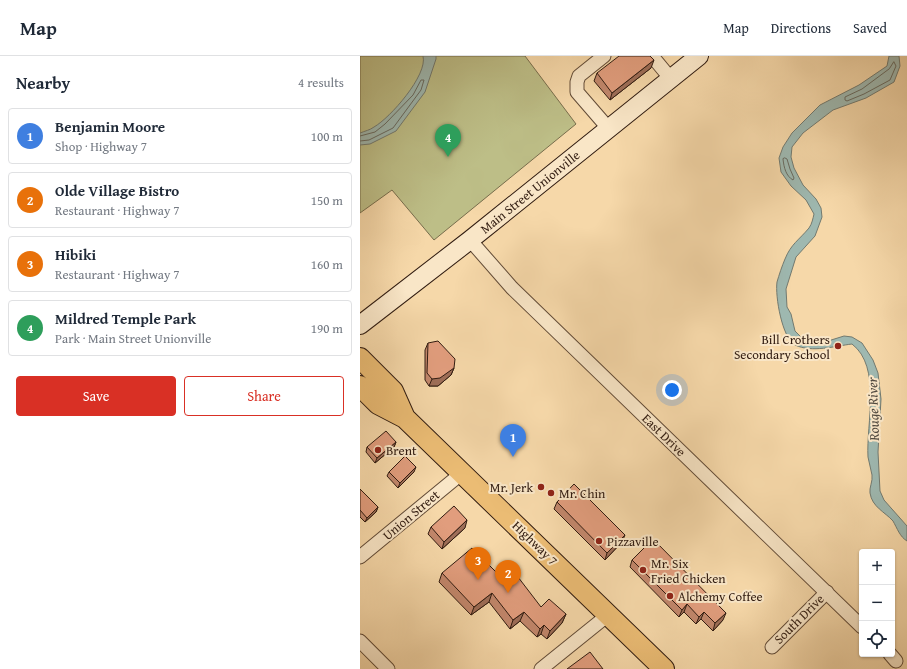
<!DOCTYPE html>
<html lang="en">
<head>
<meta charset="utf-8">
<style>
  :root { --surface:#fff; --page:#f6f6f7; --text:#1f2937; --muted:#747a83; --line:#e0e1e3; --accent:#d93025 }
  body { margin:0; font-family:"Gentium Book Plus",serif; background:var(--page); color:var(--text) }
  .controls { position:absolute; right:12px; bottom:12px; display:grid; overflow:hidden; border-radius:4px; box-shadow:0 1px 3px #0004 }
  .controls button { width:36px; height:36px; display:grid; place-items:center; padding:0; border:0; border-bottom:1px solid var(--line); background:var(--surface); color:var(--text); font:20px sans-serif }
  .you { position:absolute; left:312px; top:334px; width:14px; height:14px; margin:-10px; border:3px solid #fff; border-radius:50%; background:#1a73e8; box-shadow:0 0 0 6px #1a73e833 }
  .badge { display:grid; place-items:center; width:26px; height:26px; border-radius:50%; background:var(--accent); color:#fff; font-size:13px; font-weight:700 }
  .pin { position:absolute; translate:-50% -33px; filter:drop-shadow(0 1px 2px #0008) }
  .pin::after { content:''; position:absolute; top:21px; width:14px; height:12px; background:inherit; clip-path:polygon(0 0,100% 0,50% 100%) }
  .list { margin:0; padding:0; list-style:none }
  h2 { display:flex; justify-content:space-between; align-items:center; height:52px; margin:0; padding:0 16px; font-size:17px }
  h2 small { font-size:13px; font-weight:400; color:var(--muted) }
  .list li { display:grid; grid-template-columns:26px 1fr auto; gap:12px; align-items:center; box-sizing:border-box; height:56px; margin:0 8px 8px; padding:0 8px; border:1px solid var(--line); border-radius:4px }
  .list b { display:block; font-size:15px; white-space:nowrap }
  .list p { margin:0; font-size:13px; white-space:nowrap; color:var(--muted) }
  .list em { font-size:13px; font-style:normal; color:var(--muted) }
  .actions { display:flex; gap:8px; padding:12px 16px }
  .actions a { flex:1; padding:9px 0; border:1px solid var(--accent); border-radius:4px; text-align:center; font-size:14px; color:var(--accent) }
  .actions .main { background:var(--accent); color:#fff }
  .icon { flex:none; width:22px; height:22px; fill:none; stroke:currentColor; stroke-width:2; stroke-linecap:round; stroke-linejoin:round }
  .map { position:relative; flex:none; width:547px; height:613px; overflow:hidden }
  header { display:flex; align-items:center; gap:24px; box-sizing:border-box; height:56px; padding:0 20px; background:var(--surface); border-bottom:1px solid var(--line) }
  header strong { font-size:19px }
  nav { display:flex; gap:22px; margin-inline-start:auto; font-size:14px }
  main { display:flex }
  aside { flex:1; background:var(--surface) }
  .map>svg:first-child { display:block }
</style>
</head>
<body>
<header>
<strong>Map</strong>
<nav><a>Map</a><a>Directions</a><a>Saved</a></nav>
</header>
<main>
<aside>
<h2>Nearby<small>4 results</small></h2>
<ul class="list">
<li><span class="badge" style="background:#3f7fe0">1</span><div><b>Benjamin Moore</b><p>Shop · Highway 7</p></div><em>100 m</em></li>
<li><span class="badge" style="background:#e8710a">2</span><div><b>Olde Village Bistro</b><p>Restaurant · Highway 7</p></div><em>150 m</em></li>
<li><span class="badge" style="background:#e8710a">3</span><div><b>Hibiki</b><p>Restaurant · Highway 7</p></div><em>160 m</em></li>
<li><span class="badge" style="background:#2e9e5b">4</span><div><b>Mildred Temple Park</b><p>Park · Main Street Unionville</p></div><em>190 m</em></li>
</ul>
<div class="actions"><a class="main">Save</a><a>Share</a></div>
</aside>
<div class="map">
<svg width="547" height="613" viewBox="0 0 547 613">
  <rect width="100%" height="100%" fill="#f6d8a9"/>
  <filter id="stains"><feTurbulence type="fractalNoise" baseFrequency=".005" numOctaves="4"/><feColorMatrix values="0 0 0 0 .2 0 0 0 0 .09 0 0 0 0 .02 0 0 0 .5 -.17"/></filter>
  <radialGradient id="worn" r=".72"><stop offset=".6" stop-color="#630" stop-opacity="0"/><stop offset="1" stop-color="#630" stop-opacity=".3"/></radialGradient>
  <path fill="#bdbe87" stroke="#776d4c" d="M 0,0 L 165,0 L 216,68 L 74,184 L 32,134 L 0,157 Z"/>
  <path fill="#9eb8b0" stroke="#727a70" d="M 63,0 L 76,0 L 76,3 L 65,36 L 36,75 L 10,88 L 0,89 L 0,77 C 5,75 10,74 14,71 C 30,62 68,19 63,0 Z
    M 529,0 L 539,0 L 540,10 L 534,26 L 506,42 L 473,54 L 443,77 L 432,91 L 431,101 L 434,112 L 443,129 L 456,143 L 461,152 L 462,161 L 455,180 L 436,201 L 426,233 L 427,251 L 431,258 L 435,275 L 441,281 L 450,285 L 468,285 L 484,280 L 492,281 L 502,287 L 513,304 L 518,317 L 521,343 L 518,396 L 520,435 L 524,444 L 547,470 L 547,485 C 540,481 537,472 533,465 C 525,456 512,451 510,437 C 509,432 513,425 512,419 C 511,413 509,407 508,401 C 506,368 522,311 492,288 C 475,290 452,297 435,289 C 422,282 415,240 417,226 C 419,219 422,210 425,203 C 431,188 439,184 449,172 C 452,168 453,162 454,158 L 446,144 L 431,130 L 421,116 L 419,102 L 423,91 L 432,77 L 460,49 L 499,29 L 527,10 Z"/>
  <g fill="none" stroke-linecap="round" stroke-linejoin="round">
    <path stroke="#686a60" stroke-width="1" d="M 534,6 L 536,10 L 530,24 L 504,38 L 487,45 L 485,44 L 485,41 L 502,33 L 529,13 Z
      M 0,80 L 15,76 L 25,68 L 53,39 L 61,24 L 64,24 L 61,34 L 33,72 L 9,84 L 0,85
      M 425,102 L 427,103 L 430,113 L 434,122 L 433,124 C 426,120 424,112 423,103 Z"/>
    <defs>
      <path id="street" d="M 244,0 L 219,20 L 217,26 L 217,36 L 249,73
        M 292,0 L 311,23
        M 110,184 L 152,232 L 502,571
        M 0,501 L 102,417
        M 0,585 L 28,613
        M 412,591 L 467,536
        M 530,598 L 536,605
        M 181,613 L 248,559"/>
      <path id="secondary" d="M 0,269 L 110,184 L 339,0"/>
      <path id="primary" d="M 0,302 L 33,335 L 45,362
        M 0,330 L 18,348 L 45,362 L 304,613"/>
    </defs>
    <use href="#street" stroke="#624b37" stroke-width="15"/>
    <use href="#secondary" stroke="#311c11" stroke-width="20"/>
    <use href="#primary" stroke="#311c11" stroke-width="22"/>
    <use href="#street" stroke="#f9e6c7" stroke-width="13"/>
    <use href="#secondary" stroke="#f9e6c7" stroke-width="18"/>
    <use href="#primary" stroke="#ebbc74" stroke-width="20"/>
  </g>
  <path fill="#c2876c" stroke="#311c11" d="M 291,12 L 250,44 L 234,25 L 237,17 Z
    M 68,287 L 94,312 L 91,319 L 78,330 L 69,330 L 65,324 L 65,294 Z
    M 36,386 L 34,391 L 15,407 L 6,396 L 7,391 Z
    M 29,416 L 54,416 L 38,432 L 27,420 Z
    M 0,433 L 18,451 L 16,456 L 5,466 L 0,461 Z
    M 197,446 L 262,486 L 245,504 L 194,453 Z
    M 71,471 L 105,472 L 82,493 L 68,478 Z
    M 272,504 L 363,564 L 353,575 L 341,563 L 336,568 L 324,556 L 319,561 L 270,511 Z
    M 82,517 L 137,517 L 181,551 L 206,558 L 202,567 L 187,583 L 181,578 L 177,581 L 160,565 L 150,573 L 129,546 L 111,559 L 79,526 Z"/>
  <path fill="#9e6e58" stroke="#311c11" d="M 294,4 L 291,12 L 250,44 L 252,37 Z
    M 94,312 L 91,319 L 78,330 L 69,330 L 72,323 Z
    M 36,386 L 34,391 L 15,407 L 17,402 Z
    M 56,411 L 54,416 L 38,432 L 40,427 Z
    M 18,451 L 16,456 L 5,466 L 7,462 Z
    M 107,464 L 105,472 L 82,493 L 84,486 Z
    M 265,479 L 262,486 L 245,504 L 247,497 Z
    M 132,537 L 129,546 L 111,559 L 114,551 Z
    M 327,548 L 324,556 L 319,561 L 322,554 Z
    M 164,556 L 160,565 L 150,573 L 153,564 Z
    M 344,556 L 341,563 L 336,568 L 339,561 Z
    M 366,557 L 363,564 L 353,575 L 355,567 Z
    M 206,558 L 202,567 L 187,583 L 190,575 Z
    M 184,569 L 181,578 L 177,581 L 180,573 Z"/>
  <path fill="#e19d7d" stroke="#311c11" d="M 259,0 L 290,0 L 294,4 L 252,37 L 237,17 Z
    M 78,285 L 95,303 L 94,312 L 80,322 L 72,323 L 67,317 L 68,287 Z
    M 26,375 L 36,386 L 17,402 L 7,391 Z
    M 45,400 L 56,411 L 40,427 L 29,416 Z
    M 214,428 L 265,479 L 247,497 L 197,446 Z
    M 0,433 L 18,451 L 7,462 L 0,454 Z
    M 94,450 L 107,464 L 84,486 L 71,471 Z
    M 293,483 L 366,557 L 355,567 L 344,556 L 339,561 L 327,548 L 322,554 L 272,504 Z
    M 112,492 L 137,517 L 148,508 L 181,551 L 189,543 L 206,558 L 190,575 L 184,569 L 180,573 L 164,556 L 153,564 L 132,537 L 114,551 L 82,517 Z
    M 230,596 L 243,613 L 207,613 Z"/>
  <g fill="#8f2418" stroke="#f9e6c7" stroke-width="1.5">
    <circle cx="478" cy="290" r="4"/>
    <circle cx="18" cy="394" r="4"/>
    <circle cx="181" cy="431" r="4"/>
    <circle cx="191" cy="437" r="4"/>
    <circle cx="239" cy="485" r="4"/>
    <circle cx="283" cy="514" r="4"/>
    <circle cx="310" cy="540" r="4"/>
  </g>
  <g text-anchor="middle" dominant-baseline="central" stroke-width="4" stroke-linejoin="round" paint-order="stroke">
    <g font-size="13" fill="#311c11" stroke="#f9e6c7">
      <text transform="translate(170 136) rotate(-39)">Main Street Unionville</text>
      <text transform="translate(304 379) rotate(44)">East Drive</text>
      <text transform="translate(51 459) rotate(-40)">Union Street</text>
      <text transform="translate(175 487) rotate(44)">Highway 7</text>
      <text transform="translate(439 563) rotate(-45)">South Drive</text>
    </g>
    <g font-size="13" fill="#311c11" stroke="#f9e6c7" text-anchor="start">
      <text x="470" y="283" text-anchor="end">Bill Crothers<tspan x="470" dy="15">Secondary School</tspan></text>
      <text x="26" y="394">Brent</text>
      <text x="173" y="431" text-anchor="end">Mr. Jerk</text>
      <text x="199" y="437">Mr. Chin</text>
      <text x="247" y="485">Pizzaville</text>
      <text x="291" y="507">Mr. Six<tspan x="291" dy="15">Fried Chicken</tspan></text>
      <text x="318" y="540">Alchemy Coffee</text>
    </g>
    <g font-size="14" font-style="italic" fill="#524b41" stroke="#f9e6c7">
      <text transform="translate(513 353) rotate(-92)">Rouge River</text>
    </g>
  </g>
  <rect width="100%" height="100%" filter="url(#stains)"/>
  <rect width="100%" height="100%" fill="url(#worn)"/>
</svg>
<div class="controls">
<button>+</button>
<button>−</button>
<button><svg class="icon" aria-label="locate" viewBox="0 0 24 24"><circle cx="12" cy="12" r="6"/><path d="M12 2v4M12 18v4M2 12h4M18 12h4"/></svg></button>
</div>
<div class="you"></div>
<div class="pin badge" style="left:153px;top:401px;background:#3f7fe0">1</div>
<div class="pin badge" style="left:148px;top:537px;background:#e8710a">2</div>
<div class="pin badge" style="left:118px;top:524px;background:#e8710a">3</div>
<div class="pin badge" style="left:88px;top:101px;background:#2e9e5b">4</div>
</div>
</main>
</body>
</html>
